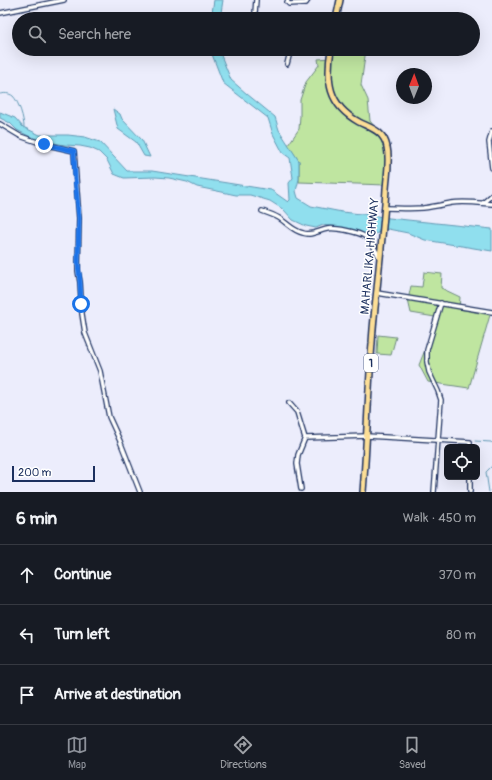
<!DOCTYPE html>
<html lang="en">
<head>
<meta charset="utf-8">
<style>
  :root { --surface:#171b24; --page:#242831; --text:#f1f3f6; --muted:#9ea1a6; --line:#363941; --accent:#8c9099 }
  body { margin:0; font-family:Pangolin,sans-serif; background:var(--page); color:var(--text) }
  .controls { position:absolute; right:12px; bottom:12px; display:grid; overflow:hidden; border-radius:6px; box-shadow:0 4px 16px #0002 }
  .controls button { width:36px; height:36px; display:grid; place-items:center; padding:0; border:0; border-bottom:1px solid var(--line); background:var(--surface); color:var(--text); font:20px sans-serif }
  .compass { position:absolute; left:396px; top:68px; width:36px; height:36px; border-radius:50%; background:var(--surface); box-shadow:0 4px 16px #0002; rotate:1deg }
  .scale { position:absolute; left:12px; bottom:10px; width:83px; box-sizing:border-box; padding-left:4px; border:2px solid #1b2f5e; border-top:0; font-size:11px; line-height:14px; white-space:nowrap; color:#1b2f5e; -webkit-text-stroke:3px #fff; paint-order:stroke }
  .stop { position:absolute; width:12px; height:12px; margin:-9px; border:3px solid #1a73e8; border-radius:50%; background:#fff }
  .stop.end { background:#1a73e8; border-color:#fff; box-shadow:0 1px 4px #0008 }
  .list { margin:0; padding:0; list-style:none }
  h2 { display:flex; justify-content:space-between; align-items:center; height:52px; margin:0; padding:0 16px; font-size:17px }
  h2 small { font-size:13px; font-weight:400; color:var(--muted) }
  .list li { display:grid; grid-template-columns:26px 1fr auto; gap:12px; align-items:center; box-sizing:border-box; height:60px; padding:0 16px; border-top:1px solid var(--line) }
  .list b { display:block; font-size:15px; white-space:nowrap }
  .list em { font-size:13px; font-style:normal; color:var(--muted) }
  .icon { flex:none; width:22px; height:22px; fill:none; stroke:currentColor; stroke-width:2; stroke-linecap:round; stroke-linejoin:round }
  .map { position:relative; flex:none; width:492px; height:492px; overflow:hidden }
  .search { position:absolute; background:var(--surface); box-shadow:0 4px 16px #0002; left:12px; right:12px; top:12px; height:44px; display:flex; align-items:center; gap:10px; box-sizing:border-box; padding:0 14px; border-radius:22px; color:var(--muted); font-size:15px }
  .sheet { height:232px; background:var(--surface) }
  nav { display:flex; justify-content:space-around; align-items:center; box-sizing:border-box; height:56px; border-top:1px solid var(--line); background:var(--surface); font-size:11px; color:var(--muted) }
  nav a { display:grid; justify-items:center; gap:2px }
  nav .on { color:var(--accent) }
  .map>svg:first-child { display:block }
</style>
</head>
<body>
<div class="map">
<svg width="492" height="492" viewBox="0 0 492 492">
  <rect width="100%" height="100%" fill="#ecedfc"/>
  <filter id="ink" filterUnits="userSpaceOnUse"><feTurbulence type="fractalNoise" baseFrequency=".025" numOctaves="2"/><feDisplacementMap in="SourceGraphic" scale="8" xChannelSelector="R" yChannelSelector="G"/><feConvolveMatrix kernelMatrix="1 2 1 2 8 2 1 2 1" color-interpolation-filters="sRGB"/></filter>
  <g filter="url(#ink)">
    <path fill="#bfe5a0" stroke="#6d8a7f" d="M 332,49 L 366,49 L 361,85 L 368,100 L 370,121 L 378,131 L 388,158 L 386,185 L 299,182 L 299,161 L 288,145 L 299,129 L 300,116 L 300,100 L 306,82 L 319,65 L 318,59 L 330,58 Z
      M 424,272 L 442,274 L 441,288 L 460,297 L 459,309 L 490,315 L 469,388 L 428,382 L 419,365 L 430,337 L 435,317 L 411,313 L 408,300 L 411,286 L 422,287 Z
      M 378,335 L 396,337 L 391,355 L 377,354 Z"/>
    <path fill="#90dfee" stroke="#6199b4" d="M 214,0 L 223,0 L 220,19 L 211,19 Z
      M 210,49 L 222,49 L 220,53 L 231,80 L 247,94 L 275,117 L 279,130 L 299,161 L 299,179 L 296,191 L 298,198 L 311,206 L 342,212 L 371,215 L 389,218 L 492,229 L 492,251 L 425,240 L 408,233 L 388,229 L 375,234 L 365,234 L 346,229 L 323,225 L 316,228 L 306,226 L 293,220 L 284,210 L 270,201 L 250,195 L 236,195 L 222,192 L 197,187 L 187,182 L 169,178 L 155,177 L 124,178 L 114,174 L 107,160 L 99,152 L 90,148 L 80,146 L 65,145 L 43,141 L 38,141 L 17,130 L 10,123 L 0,118 L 0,112 L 15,118 L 23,127 L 40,135 L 68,135 L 85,137 L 100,142 L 127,171 L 152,171 L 271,190 L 288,202 L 290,200 L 289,183 L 293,178 L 290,158 L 283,153 L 273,134 L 268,118 L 223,83 Z
      M 113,109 L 120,114 L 122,119 L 142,140 L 150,157 L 144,156 L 136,142 L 118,129 Z"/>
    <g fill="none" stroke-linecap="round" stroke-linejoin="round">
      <path stroke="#6199b4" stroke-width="1" d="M 0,94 C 4,93 9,93 13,96 C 19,102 24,119 24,127
        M 475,441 L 491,442 L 492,443
        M 489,492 L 486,472 L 492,466"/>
      <defs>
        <path id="minor" d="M 256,0 L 255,13 L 257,19
          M 288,0 L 287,2 L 289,4 L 306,3 L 308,0
          M 0,13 L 64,0
          M 287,64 L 289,56 L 292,49
          M 0,124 L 20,136 L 43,144 L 74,151 L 79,218 L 78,271 L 80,282 L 82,314 L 85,333 L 100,371 L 109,417 L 120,441 L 140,492
          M 492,131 L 489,142 L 492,168
          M 483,203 L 492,195
          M 385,208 C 397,208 410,209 423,208 C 432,207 441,205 451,203 C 464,201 479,203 492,204
          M 262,211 C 268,213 274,215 279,218 C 287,223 293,231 303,233 C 311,236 318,231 327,229 C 334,227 359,232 366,237 C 372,241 376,251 379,257
          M 377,293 L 492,312
          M 289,403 L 297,412 L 305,438 L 298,455 L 297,464 L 301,489
          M 305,438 L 367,436 L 470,442 L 470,447
          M 470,477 L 470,492
          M 434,492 L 441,400 L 438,391 L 429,372 L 427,362 L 427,350 L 441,303"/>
        <path id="highway" d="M 336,19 L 340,0
          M 331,49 C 326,81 328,105 359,122 C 371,128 384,131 387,147 C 390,160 387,175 386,189 C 384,222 380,256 377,289 C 375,307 373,325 372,343 C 368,393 367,442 363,492"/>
      </defs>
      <use href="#minor" stroke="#1b2f5e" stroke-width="6"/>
      <use href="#highway" stroke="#1b2f5e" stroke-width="8"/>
      <use href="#minor" stroke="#fff" stroke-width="3.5"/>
      <use href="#highway" stroke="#fcde96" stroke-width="5"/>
    </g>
  </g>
  <g fill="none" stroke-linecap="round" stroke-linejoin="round" filter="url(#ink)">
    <path stroke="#1a73e8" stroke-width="5" d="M 44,144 L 74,151 L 74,153 L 75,178 L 79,218 L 78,264 L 80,282 L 81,304"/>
  </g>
  <g text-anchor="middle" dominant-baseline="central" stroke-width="3" stroke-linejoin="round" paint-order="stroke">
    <rect fill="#fff" stroke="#5f6d8e" stroke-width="1" x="364" y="354" width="14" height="18" rx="3"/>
    <g font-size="11" font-weight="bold" fill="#1b2f5e">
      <text x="371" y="363">1</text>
    </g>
    <g font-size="12" fill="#1b2f5e" stroke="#fff">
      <text transform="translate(370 256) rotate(-85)">MAHARLIKA HIGHWAY</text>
    </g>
  </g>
</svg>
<div class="controls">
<button><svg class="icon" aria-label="locate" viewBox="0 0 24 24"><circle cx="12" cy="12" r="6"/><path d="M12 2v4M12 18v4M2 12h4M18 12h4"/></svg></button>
</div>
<svg class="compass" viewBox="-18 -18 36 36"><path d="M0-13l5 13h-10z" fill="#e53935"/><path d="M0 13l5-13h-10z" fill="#9ea1a6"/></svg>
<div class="scale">200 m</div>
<div class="stop" style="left:81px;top:304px"></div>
<div class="stop end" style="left:44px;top:144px"></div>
<div class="search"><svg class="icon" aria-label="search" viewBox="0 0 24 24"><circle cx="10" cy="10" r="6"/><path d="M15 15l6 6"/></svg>Search here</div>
</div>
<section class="sheet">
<h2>6 min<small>Walk · 450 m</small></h2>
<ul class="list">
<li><svg class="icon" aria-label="ahead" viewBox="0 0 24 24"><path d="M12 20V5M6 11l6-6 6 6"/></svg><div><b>Continue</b></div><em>370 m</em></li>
<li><svg class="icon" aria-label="left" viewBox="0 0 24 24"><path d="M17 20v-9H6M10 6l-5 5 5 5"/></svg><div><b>Turn left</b></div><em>80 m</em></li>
<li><svg class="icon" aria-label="arrive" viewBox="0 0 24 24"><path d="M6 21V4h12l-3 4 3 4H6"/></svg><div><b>Arrive at destination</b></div></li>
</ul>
</section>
<nav>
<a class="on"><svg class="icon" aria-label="map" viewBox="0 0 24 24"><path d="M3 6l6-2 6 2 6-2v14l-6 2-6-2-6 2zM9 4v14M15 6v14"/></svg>Map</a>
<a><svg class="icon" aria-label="directions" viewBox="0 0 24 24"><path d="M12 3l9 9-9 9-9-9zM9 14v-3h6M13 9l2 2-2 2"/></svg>Directions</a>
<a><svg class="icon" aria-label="saved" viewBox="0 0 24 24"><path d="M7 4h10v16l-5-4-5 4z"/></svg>Saved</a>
</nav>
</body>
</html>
